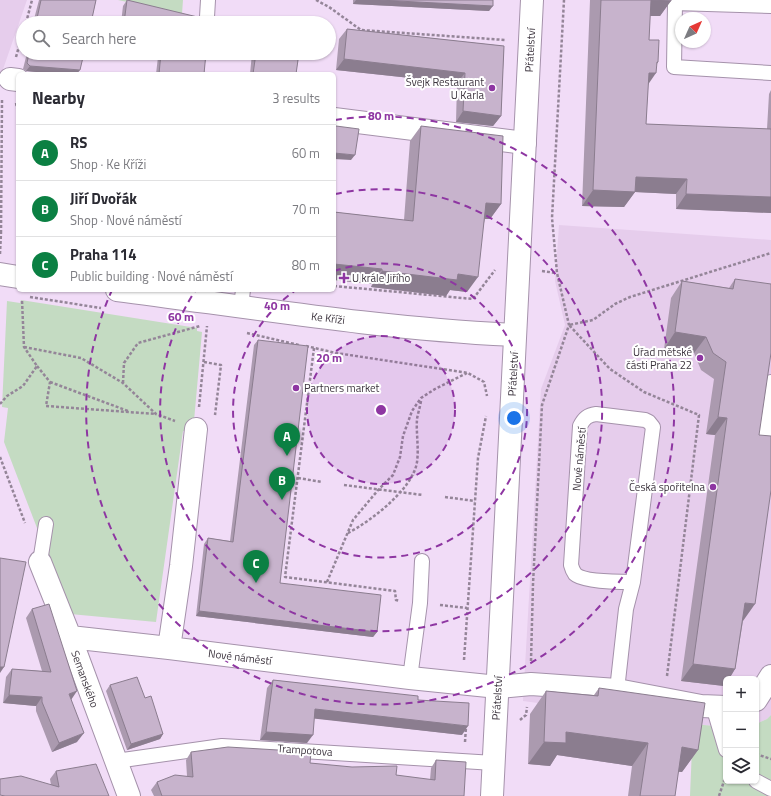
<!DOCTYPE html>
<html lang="en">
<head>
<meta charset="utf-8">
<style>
  :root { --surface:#fff; --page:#f2f2f3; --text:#2b2b33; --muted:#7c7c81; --line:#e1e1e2; --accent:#0b8043 }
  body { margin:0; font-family:"Titillium Web",sans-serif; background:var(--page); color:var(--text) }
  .controls { position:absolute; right:12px; bottom:12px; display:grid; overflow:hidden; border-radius:6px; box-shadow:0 1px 3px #0004 }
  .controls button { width:36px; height:36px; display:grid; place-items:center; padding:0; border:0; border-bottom:1px solid var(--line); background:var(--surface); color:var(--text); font:20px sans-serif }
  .compass { position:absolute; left:675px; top:12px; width:36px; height:36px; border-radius:50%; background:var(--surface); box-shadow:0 1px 3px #0004; rotate:45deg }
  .you { position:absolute; left:514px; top:418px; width:14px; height:14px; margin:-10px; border:3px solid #fff; border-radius:50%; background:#1a73e8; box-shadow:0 0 0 6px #1a73e833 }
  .badge { display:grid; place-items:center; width:26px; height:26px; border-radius:50%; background:var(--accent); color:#fff; font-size:13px; font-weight:700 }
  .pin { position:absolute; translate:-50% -33px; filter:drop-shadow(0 1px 2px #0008) }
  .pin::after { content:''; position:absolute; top:21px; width:14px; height:12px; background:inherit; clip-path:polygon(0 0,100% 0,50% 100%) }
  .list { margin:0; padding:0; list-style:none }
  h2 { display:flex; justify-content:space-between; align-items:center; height:52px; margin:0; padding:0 16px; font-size:17px }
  h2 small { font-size:13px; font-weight:400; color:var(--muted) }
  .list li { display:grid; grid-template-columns:26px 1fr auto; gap:12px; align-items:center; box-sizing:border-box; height:56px; padding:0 16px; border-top:1px solid var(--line) }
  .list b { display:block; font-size:15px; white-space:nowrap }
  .list p { margin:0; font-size:13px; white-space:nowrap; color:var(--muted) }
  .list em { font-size:13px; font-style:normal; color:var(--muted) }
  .icon { flex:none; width:22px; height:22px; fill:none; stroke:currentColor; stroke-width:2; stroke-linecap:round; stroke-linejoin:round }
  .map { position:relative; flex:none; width:771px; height:796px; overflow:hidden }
  .search { position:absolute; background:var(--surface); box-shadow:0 1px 3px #0004; left:16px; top:16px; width:320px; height:44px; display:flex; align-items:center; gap:10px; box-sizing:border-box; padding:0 14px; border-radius:22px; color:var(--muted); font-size:15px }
  .panel { position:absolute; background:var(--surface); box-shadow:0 1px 3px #0004; left:16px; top:72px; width:320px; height:220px; border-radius:6px }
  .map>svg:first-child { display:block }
</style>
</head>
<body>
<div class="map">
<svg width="771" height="796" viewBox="0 0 771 796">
  <rect width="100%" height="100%" fill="#f1dcf7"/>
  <path fill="#e6cdec" d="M 0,0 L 27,0 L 0,78 Z
    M 559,225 L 771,240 L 771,715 L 767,719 L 756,724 L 756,679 L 726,679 L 726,727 L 693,724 L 523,701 L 541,389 L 565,325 L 555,281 Z"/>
  <path fill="#c4dbc2" d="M 118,0 L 183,0 L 182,14 Z
    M 21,300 L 197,328 L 197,331 L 202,332 L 193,432 L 183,431 L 156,622 L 70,614 L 4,442 L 8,408 L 2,407 L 7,301 L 20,303 Z
    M 771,715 L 771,796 L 690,796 L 693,724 L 726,727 L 726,781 L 756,781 L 756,724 L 767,719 Z"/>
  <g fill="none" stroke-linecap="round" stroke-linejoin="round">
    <defs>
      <path id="lane" d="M 771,6 L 675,3 L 674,67 L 771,73
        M 207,17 L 208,0
        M 241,306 L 243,290
        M 771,382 L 763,431 L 771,432
        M 40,562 L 46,524
        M 410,678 L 420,603 L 422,561
        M 617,690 L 626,609 L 633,582 L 653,427 L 649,422 L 645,420 L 596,414 C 588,415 584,418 580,426 L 571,565 C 572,569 573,571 575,574 C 583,582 621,582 633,582
        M 713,706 L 726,750
        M 116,761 L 222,746 L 494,763
        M 756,781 L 771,789"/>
      <path id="street" d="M 10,79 L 18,80
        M 334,119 L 525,143
        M 40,562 L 70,637 L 129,796
        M 70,637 L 169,648 L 410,678 L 498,687 L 531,684 L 617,690 L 701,706 L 726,707
        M 169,648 L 181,566 L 196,429
        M 756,700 L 771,676"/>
      <path id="secondary" d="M 0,274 L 18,277
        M 117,290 C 249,307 382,329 515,335
        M 492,796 L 532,0"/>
    </defs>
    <use href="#lane" stroke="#a592ab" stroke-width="16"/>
    <use href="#street" stroke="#a592ab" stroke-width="24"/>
    <use href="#secondary" stroke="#a592ab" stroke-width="24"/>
    <path stroke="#948598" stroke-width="2.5" stroke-dasharray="3 2" stroke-linecap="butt" d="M 316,0 L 329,7 L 361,30 L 505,40
      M 26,23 L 32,0
      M 16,57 L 23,32
      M 16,103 L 18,112
      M 1,233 L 2,100
      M 542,271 L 556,273
      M 334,286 L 473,299 L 495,270
      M 30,297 L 101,308
      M 247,333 L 299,345
      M 306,346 L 336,353 L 468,373 L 484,382 L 487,396
      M 24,347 L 81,358 L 123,383 L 156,414 L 175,421
      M 314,348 L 285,577 L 395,591 L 396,600 L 400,601
      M 204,362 L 221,365 L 215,415
      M 37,366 L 50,382 L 46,406 L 156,414
      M 50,382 L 128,411
      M 123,383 L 124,363 L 138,343 L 200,326
      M 0,404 L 7,396 L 23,386 L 37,366 L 24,347 L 22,300
      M 199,407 L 207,326
      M 0,457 L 25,523
      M 298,478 L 322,482
      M 344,485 L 423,495
      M 445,497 L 475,501
      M 348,533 C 371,521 413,489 417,462 C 419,448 416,433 417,419 C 418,413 420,407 421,401
      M 327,582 L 353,520 L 379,489 L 393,475 L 400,457 L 403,436 L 412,411 L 421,398 L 435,389 L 467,373
      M 440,605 L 467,608
      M 464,660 L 478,458 L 486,416
      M 531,661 L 533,584 L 542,405 L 569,325 L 557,273 L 552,218 L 564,0
      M 667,676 L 699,415 L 644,392 L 610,369 L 569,325 L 593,320 L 615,304 L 630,297 L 771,253
      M 520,720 L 526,715 L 527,707
      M 465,742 L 466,727
      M 756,754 L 771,759
      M 719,796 L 726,775"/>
    <use href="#lane" stroke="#fff" stroke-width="14"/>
    <use href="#street" stroke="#fff" stroke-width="22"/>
    <use href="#secondary" stroke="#fff" stroke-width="22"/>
    <path stroke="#948598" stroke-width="2.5" stroke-dasharray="3 2" stroke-linecap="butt" d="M 0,254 L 1,233"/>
  </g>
  <path fill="#ab9aaf" d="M 39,0 L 96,0 L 91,23 L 33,23 Z
    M 127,0 L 209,23 L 121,23 L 123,6 Z
    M 353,0 L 493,0 L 489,11 L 353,4 Z
    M 590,0 L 671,0 L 660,16 L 650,16 L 649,40 L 658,62 L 656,65 L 648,85 L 646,124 L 767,129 L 769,94 L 771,90 L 771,213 L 676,209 L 676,194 L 635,192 L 624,207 L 582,206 Z
    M 347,29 L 504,46 L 501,116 L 493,126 L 456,122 L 457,83 L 336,70 L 339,39 Z
    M 27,53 L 84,53 L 77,74 L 57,74 L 26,71 L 23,69 Z
    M 142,53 L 206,53 L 204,74 L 156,74 L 158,57 Z
    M 252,53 L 299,53 L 296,74 L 250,74 Z
    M 421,126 L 501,204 L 490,219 L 485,219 L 467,292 L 450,290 L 446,296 L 371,287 L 372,284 L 334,280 L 334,212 L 404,220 L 410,141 Z
    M 735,279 L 759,435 L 743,621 L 735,669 L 729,679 L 726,679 L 724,686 L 681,681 L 715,435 L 706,434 L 714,379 L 701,370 L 694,353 L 664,349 L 671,298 L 682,281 L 729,288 Z
    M 258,340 L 280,583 L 377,632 L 373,637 L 196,616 L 204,544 L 208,538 L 230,541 L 254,345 Z
    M 32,609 L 71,700 L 77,742 L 52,752 L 36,711 L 36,706 L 3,703 L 6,677 L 12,669 L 42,671 L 26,618 Z
    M 273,680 L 418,700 L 462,735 L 314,718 L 307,743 L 260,740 L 267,688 Z
    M 110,685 L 145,698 L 163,734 L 160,739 L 127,750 L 106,691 Z
    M 599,688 L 698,750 L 682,772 L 678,772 L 675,796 L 628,796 L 632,766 L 557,755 L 550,766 L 528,764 L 530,714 L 546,691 L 594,695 Z
    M 191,752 L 310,763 L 430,780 L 431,768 L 436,760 L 464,796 L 154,796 L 151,790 L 157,782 L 187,776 L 186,760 Z
    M 56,771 L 109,796 L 0,796 L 51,785 L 50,779 Z"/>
  <path fill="#8b7d8f" d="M 356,0 L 379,0 L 493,6 L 489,11 L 353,4 Z
    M 651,0 L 671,1 L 660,16 L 640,16 Z
    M 142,53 L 160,53 L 158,57 Z
    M 344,59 L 465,73 L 457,83 L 336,70 Z
    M 657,62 L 658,62 L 651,73 L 656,73 L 645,89 L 638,88 Z
    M 30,66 L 80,70 L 77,74 L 57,74 L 26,71 Z
    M 463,111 L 501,116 L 493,126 L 456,122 Z
    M 334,153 L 355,155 L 351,160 L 334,159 Z
    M 636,177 L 687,179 L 676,194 L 635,192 L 624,207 L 582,206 L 593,190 Z
    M 686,194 L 771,197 L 771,213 L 676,209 Z
    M 486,203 L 501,204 L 490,219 L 476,219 Z
    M 334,264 L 382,269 L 372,284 L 334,280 Z
    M 382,271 L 458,274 L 478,277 L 467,292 L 450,290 L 446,296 L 371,287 Z
    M 675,332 L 706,337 L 694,353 L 664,349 Z
    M 718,417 L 727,418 L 715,435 L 706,434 Z
    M 745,603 L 755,604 L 743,621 L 733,620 Z
    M 199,611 L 377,632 L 373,637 L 196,616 Z
    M 693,664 L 735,669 L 729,679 L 726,679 L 726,683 L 724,686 L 681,681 Z
    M 0,667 L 4,667 L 0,673 Z
    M 77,691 L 71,700 L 69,694 Z
    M 9,695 L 42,697 L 36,706 L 3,703 Z
    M 315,709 L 468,726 L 462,735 L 309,718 Z
    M 266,732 L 313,735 L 307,743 L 260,740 Z
    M 566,732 L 648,743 L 632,766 L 557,755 L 550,766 L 528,764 L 544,742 Z
    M 84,733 L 77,742 L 52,752 L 59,743 Z
    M 163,734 L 160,739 L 127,750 L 131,744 Z
    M 682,747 L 698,750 L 682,772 L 666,770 Z"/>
  <path fill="#c7b3cc" stroke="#8b7d8f" d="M 41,0 L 96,0 L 91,23 L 36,23 Z
    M 127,0 L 210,20 L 209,23 L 124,23 Z
    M 379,0 L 493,0 L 493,6 Z
    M 601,0 L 671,0 L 671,1 L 651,0 L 649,40 L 659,40 L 658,62 L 657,62 L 656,73 L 649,73 L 646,124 L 771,129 L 771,197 L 686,194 L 687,179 L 636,177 L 635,192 L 593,190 Z
    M 347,29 L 504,46 L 501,116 L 463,111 L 465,73 L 344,59 Z
    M 29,53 L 84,53 L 80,70 L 30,66 L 27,63 Z
    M 161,53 L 206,53 L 204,74 L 159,74 Z
    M 256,53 L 299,53 L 296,74 L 253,74 Z
    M 334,125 L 336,126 L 359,129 L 355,155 L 334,153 Z
    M 421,126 L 503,136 L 501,204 L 486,203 L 478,277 L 458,274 L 457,280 L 382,271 L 382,269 L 334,264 L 334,212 L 413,221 Z
    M 735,279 L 771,284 L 771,353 L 759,435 L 771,436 L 771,490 L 755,604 L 745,603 L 735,669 L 693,664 L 727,418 L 718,417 L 726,362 L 713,353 L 706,337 L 675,332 L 682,281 L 733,289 Z
    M 258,340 L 308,346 L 280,583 L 381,595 L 377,632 L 199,611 L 208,538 L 233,542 Z
    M 0,558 L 26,562 L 4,667 L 0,667 Z
    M 49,604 L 77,691 L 69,694 L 84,733 L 59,743 L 42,702 L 42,697 L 9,695 L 12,669 L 51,672 L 32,609 Z
    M 137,677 L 145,698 L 151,696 L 163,734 L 131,744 L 110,685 Z
    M 273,680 L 418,696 L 418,700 L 469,703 L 468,726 L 315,709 L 313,735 L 266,732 Z
    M 599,688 L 705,703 L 698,750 L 682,747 L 675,796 L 640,796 L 648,743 L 566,732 L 566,743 L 544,742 L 546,691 L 598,696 Z
    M 228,747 L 311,752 L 310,763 L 352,767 L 397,766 L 396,775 L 435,780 L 436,760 L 466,762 L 464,796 L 162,796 L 157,782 L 175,775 L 193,777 L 191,752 Z
    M 96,764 L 109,796 L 5,796 L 0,795 L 0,779 L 21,776 L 59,787 L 56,771 Z"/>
  <circle cx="381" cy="410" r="74" fill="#8e36a2" fill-opacity=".12"/>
  <g fill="none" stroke="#8e36a2" stroke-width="2" stroke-dasharray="7 5">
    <circle cx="381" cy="410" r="74"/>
    <path d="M334 271A147 147 0 1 1 296 290"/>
    <path d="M335 194A221 221 0 1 1 195 291"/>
    <path d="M335 120A294 294 0 1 1 112 290"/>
  </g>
  <g fill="#8e36a2" stroke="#fff" stroke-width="1.5">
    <circle cx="492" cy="88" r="4"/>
    <path d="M342 272h4v4h4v4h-4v4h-4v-4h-4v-4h4z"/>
    <circle cx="700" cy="358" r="4"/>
    <circle cx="296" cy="388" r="4"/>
    <circle cx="713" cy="487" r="4"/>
  </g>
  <g text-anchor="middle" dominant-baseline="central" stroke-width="4" stroke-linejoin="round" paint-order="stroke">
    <g font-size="11" fill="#3d353f" stroke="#fff">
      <text transform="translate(530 50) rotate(-87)">Přátelství</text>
      <text transform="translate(328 318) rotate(7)">Ke Kříži</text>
      <text transform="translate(513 374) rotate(-87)">Přátelství</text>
      <text transform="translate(579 459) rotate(-85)">Nové náměstí</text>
      <text transform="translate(240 657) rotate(7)">Nové náměstí</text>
      <text transform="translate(85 679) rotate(70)">Semanského</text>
      <text transform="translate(497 698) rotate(-87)">Přátelství</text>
      <text transform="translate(305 750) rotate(4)">Trampotova</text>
    </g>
    <g font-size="11" fill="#3d353f" stroke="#fff" text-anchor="end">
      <text x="484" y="82">Švejk Restaurant<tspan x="484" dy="13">U Karla</tspan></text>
      <text x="352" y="278" text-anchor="start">U krále Jiřího</text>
      <text x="692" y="352">Úřad mětské<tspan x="692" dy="13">části Praha 22</tspan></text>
      <text x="304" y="388" text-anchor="start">Partners market</text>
      <text x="705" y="487">Česká spořitelna</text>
    </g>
  </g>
  <circle cx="381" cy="410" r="6" fill="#8e36a2" stroke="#fff" stroke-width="2"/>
  <g font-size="12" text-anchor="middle" font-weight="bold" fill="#8e36a2" stroke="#fff" stroke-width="4" stroke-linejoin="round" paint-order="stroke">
    <text x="381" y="120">80 m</text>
    <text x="277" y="310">40 m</text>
    <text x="181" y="321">60 m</text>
    <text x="329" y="362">20 m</text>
  </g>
</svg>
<div class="controls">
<button>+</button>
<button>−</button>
<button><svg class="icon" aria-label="layers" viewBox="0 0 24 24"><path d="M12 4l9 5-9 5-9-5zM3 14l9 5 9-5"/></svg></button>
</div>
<svg class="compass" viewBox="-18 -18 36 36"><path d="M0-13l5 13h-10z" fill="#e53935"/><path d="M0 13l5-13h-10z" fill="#7c7c81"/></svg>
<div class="you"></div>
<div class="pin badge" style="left:287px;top:456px">A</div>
<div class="pin badge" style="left:282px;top:500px">B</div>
<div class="pin badge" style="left:256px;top:583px">C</div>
<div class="search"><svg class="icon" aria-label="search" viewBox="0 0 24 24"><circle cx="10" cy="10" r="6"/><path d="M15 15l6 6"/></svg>Search here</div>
<section class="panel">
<h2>Nearby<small>3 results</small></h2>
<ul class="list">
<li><span class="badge">A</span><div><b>RS</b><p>Shop · Ke Kříži</p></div><em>60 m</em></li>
<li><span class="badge">B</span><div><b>Jiří Dvořák</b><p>Shop · Nové náměstí</p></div><em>70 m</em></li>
<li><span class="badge">C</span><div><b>Praha 114</b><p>Public building · Nové náměstí</p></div><em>80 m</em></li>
</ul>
</section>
</div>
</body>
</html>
